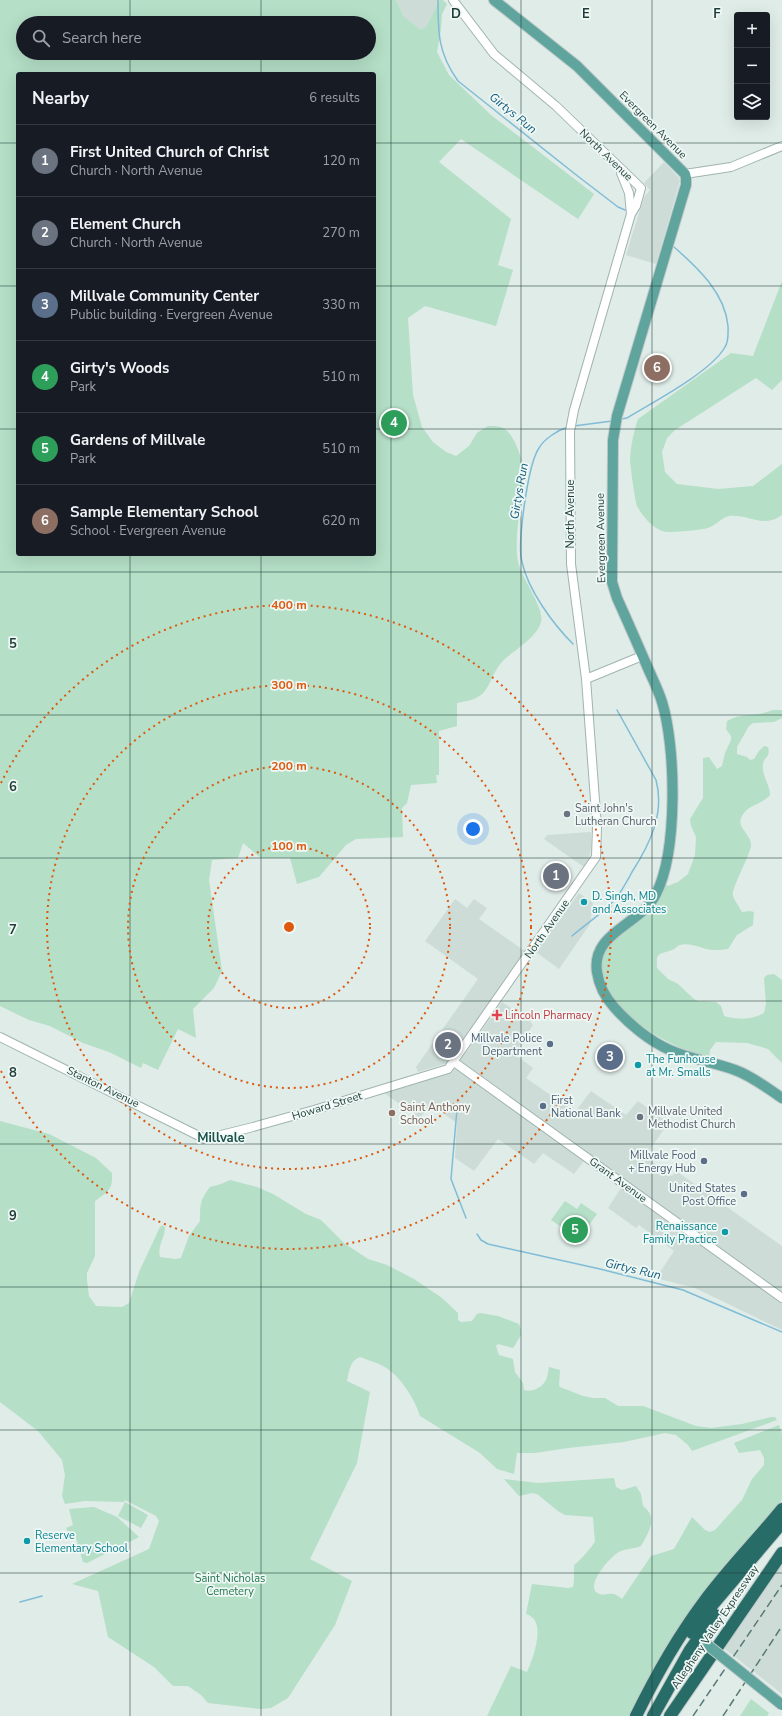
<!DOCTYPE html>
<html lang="en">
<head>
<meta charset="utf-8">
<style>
  :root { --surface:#171b24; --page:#20242c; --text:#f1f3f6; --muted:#9ea1a6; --line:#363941; --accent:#d93025 }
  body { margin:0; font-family:"Nunito Sans",sans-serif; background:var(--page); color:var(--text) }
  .controls { position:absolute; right:12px; top:12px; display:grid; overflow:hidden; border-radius:4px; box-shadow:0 4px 16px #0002 }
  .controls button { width:36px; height:36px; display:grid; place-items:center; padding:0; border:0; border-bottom:1px solid var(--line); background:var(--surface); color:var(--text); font:20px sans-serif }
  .you { position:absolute; left:473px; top:829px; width:14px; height:14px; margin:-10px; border:3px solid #fff; border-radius:50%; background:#1a73e8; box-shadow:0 0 0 6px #1a73e833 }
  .badge { display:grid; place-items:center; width:26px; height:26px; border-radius:50%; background:var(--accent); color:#fff; font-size:13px; font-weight:700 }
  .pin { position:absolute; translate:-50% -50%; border:2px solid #fff; box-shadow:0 1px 4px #0006 }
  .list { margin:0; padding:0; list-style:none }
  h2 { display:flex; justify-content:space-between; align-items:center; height:52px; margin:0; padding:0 16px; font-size:17px }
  h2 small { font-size:13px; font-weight:400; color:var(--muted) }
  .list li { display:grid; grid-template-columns:26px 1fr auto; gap:12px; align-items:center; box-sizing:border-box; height:72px; padding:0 16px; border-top:1px solid var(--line) }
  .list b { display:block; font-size:15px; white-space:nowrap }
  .list p { margin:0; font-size:13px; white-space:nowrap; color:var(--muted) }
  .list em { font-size:13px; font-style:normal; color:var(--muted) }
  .icon { flex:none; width:22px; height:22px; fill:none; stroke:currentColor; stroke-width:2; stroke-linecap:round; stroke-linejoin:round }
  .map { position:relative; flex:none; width:782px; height:1716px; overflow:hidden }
  .search { position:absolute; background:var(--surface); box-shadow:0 4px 16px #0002; left:16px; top:16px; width:360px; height:44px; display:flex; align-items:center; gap:10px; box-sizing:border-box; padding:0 14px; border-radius:22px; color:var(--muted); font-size:15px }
  .panel { position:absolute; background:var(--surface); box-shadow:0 4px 16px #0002; left:16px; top:72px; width:360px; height:484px; border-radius:4px }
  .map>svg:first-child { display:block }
</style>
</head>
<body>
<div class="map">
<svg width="782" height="1716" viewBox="0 0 782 1716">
  <rect width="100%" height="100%" fill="#dfece8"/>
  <path fill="#cddcd7" d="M 396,0 L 440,0 L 426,27 L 421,31 L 404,17 Z
    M 664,162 L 679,178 L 680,181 L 656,264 L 626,255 L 644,197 L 650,190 L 644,183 Z
    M 591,832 L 591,849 L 588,862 L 584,867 L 544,839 L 547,835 Z
    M 579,893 L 593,903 L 590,924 L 559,969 L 536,952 Z
    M 455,899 L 467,908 L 474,899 L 487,908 L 479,919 L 526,952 L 448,1063 L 418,1072 L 416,1067 L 478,979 L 425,941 Z
    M 502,1002 L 530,1021 L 533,1025 L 514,1054 L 533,1068 L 526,1078 L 575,1112 L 591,1091 L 626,1115 L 638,1101 L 668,1123 L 645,1157 L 672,1176 L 676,1171 L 782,1246 L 782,1330 L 695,1288 L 656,1278 L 674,1251 L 639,1225 L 636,1228 L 608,1208 L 621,1188 L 584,1161 L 574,1174 L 543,1153 L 534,1164 L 498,1139 L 474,1171 L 455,1158 L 457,1123 L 430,1104 L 420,1118 L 384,1093 L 452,1072 Z
    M 782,1559 L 782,1694 L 721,1646 Z"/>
  <path fill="#b5dfc7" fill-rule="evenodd" d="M 0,0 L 396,0 L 404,17 L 421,30 L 426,27 L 440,0 L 443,0 L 447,4 L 442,14 L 441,29 L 437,52 L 449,75 L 491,115 L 594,194 L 578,219 L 461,139 L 439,162 L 511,219 L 498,265 L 513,270 L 496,326 L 425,306 L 408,318 L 413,395 L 422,427 L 433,442 L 446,452 L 456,456 L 469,446 L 477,433 L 488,426 C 492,426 499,426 503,428 C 515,434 524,463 524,476 C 522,503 515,528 517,555 C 518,576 545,606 541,622 C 537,638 512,651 501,663 C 494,671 490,685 484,692 C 477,700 467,701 457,703 L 457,726 L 439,731 L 439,775 L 436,775 L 437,783 L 411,785 L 407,803 L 402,808 L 403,837 L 356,839 L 346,845 L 319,877 L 297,884 L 290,858 L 261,858 L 243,843 L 238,858 L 212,860 L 209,880 L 222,971 L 214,988 L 193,1009 L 196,1038 L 178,1029 L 158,1070 L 143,1063 L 141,1068 L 109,1052 L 83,1043 L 50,1026 L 29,1020 L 0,1006 ZM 23,23 L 369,23 L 369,53 L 23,53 ZM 18,74 L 374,74 L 374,554 L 18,554 Z
    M 782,281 L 782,380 L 772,390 L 756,378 L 675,430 L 667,438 L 662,452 L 665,472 L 677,484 L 718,489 L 753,486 L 782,464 L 782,515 C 763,529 749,514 729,516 C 721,518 716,525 708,528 C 702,530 676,532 669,532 C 655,532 643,517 637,506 C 635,500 630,465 630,458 C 631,444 634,431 638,419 L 731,353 L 753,356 Z
    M 772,710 L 782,710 L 782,718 L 774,722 L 753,723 L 749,726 L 737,747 L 737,754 L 747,757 L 750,760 L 754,759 L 759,751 L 764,746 L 768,747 C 771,758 764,756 763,764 C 761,775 770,784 770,795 C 762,805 746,804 741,818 C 737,828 752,835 751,846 C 749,858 731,888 733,896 C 735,901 739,907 742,912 L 750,911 L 754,912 L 753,925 L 737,935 L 728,949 C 722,950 717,950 712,950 C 702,949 690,942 680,945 C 677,946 675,949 672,950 C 659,955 656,951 657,968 L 668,979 L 678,984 L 694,999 L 698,1001 L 716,1002 L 721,1006 L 724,1016 C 739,1020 751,1020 764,1013 L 766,1004 L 764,978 L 767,975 L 774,974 L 782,980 L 782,1063 L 768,1049 L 747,1043 L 716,1042 L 710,1050 L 709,1057 C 665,1047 594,1006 602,953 L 665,884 L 668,886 L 678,882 L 688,874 L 695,855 L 696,837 L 691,826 L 690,819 L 703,798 L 703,758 L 709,757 L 717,769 L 722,766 L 725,753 L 731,740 L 731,736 L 726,729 L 727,721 C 744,711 755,718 772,710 Z
    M 0,1121 L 49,1134 L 96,1158 L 112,1173 C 113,1190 108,1191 95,1201 L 95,1256 L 87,1273 L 87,1280 L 89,1296 L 96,1306 L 122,1307 L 129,1303 L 139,1272 L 160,1227 L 162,1225 L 165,1227 C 165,1238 157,1246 160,1257 L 175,1259 L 181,1258 L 189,1236 L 200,1221 C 200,1205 200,1200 210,1187 L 221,1184 L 230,1180 L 257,1187 L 273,1194 L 306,1214 L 321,1220 L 344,1243 L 368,1259 L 387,1265 L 414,1279 L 442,1298 L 458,1313 L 458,1320 L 461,1322 L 472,1321 L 477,1314 L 480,1313 L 498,1316 L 519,1324 L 521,1330 L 521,1336 C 517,1340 516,1345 513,1348 L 498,1344 L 496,1346 L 499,1355 L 513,1359 L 515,1372 L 523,1383 L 524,1390 C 531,1393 543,1387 546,1380 C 548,1376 548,1371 549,1367 L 560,1370 L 559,1385 L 560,1387 L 583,1396 L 593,1398 L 605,1398 L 618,1406 L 643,1406 L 696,1426 L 711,1428 L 742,1424 L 771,1417 L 775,1417 L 777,1420 L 692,1451 L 688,1445 L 676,1435 L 665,1433 L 624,1442 L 568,1448 L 535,1453 L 517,1453 L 514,1474 L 497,1469 L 480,1453 L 420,1416 C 415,1399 399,1374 383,1366 C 376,1362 367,1360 360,1357 C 350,1360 349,1372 347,1381 L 370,1392 L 357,1463 L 310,1559 L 352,1581 L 335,1625 L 288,1698 L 271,1708 L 260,1709 L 208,1703 L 201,1695 L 188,1686 L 173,1686 L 154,1667 L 108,1637 L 98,1591 L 72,1584 L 149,1549 L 159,1521 L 156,1516 L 125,1500 L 124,1502 L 85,1501 L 65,1504 L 62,1496 L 65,1475 L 62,1460 L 38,1431 L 0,1402 Z
    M 565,1201 L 577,1209 L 581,1203 L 597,1214 L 579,1239 L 551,1220 Z
    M 779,1425 L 782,1434 L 782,1500 L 714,1581 L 632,1716 L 487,1716 L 511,1666 L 527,1672 C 533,1658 548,1620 526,1614 L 532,1584 L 568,1588 L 573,1587 L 574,1581 L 574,1565 C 578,1563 594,1545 595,1541 C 595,1540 593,1519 593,1517 L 565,1515 L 558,1511 L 537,1494 L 532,1493 L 519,1496 L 504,1479 L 538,1483 L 614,1478 L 616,1487 L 622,1490 L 636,1486 L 641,1494 L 643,1506 C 659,1518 648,1533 641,1546 C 634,1549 626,1548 619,1552 C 611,1556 587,1583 596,1592 C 601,1597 608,1593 614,1594 C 617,1595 620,1597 622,1599 L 651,1556 L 674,1549 L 692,1517 L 705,1530 L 710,1532 L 715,1530 L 742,1500 L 752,1479 L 764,1465 L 764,1458 L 760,1450 L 739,1453 L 734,1443 Z
    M 125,1502 L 148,1515 L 141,1528 L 118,1516 Z
    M 94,1507 L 117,1517 L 139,1537 L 87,1563 L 83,1562 L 76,1538 L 71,1539 L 66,1528 L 73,1525 L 69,1509 Z
    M 751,1699 L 769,1713 L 767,1716 L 740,1716 Z"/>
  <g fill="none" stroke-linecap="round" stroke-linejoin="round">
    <path stroke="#81bcd6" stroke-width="1.5" d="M 438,0 C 438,33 438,53 458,81 L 575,174 L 618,207 L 625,210
      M 621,419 L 627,418 C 653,402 711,372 725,347 C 729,341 728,332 728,326 C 725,293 698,268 674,247
      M 574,426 L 612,421
      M 568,427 C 558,430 544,439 539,448 C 528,464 517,543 522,562 C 528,590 553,624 573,644
      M 572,936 C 586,924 607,910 618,896 C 623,888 628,880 632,872 C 650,844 665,813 656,780 L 617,710
      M 457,1109 L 451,1179 L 466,1218
      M 477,1234 L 481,1240 L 488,1244 L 600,1269 L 683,1290 L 782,1332
      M 20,1602 L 42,1596"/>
    <defs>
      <path id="minor" d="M 621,173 L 629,193 L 631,214
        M 685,174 L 731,167 L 782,146
        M 586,679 L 642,656
        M 0,1037 L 205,1139 L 253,1127 L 314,1110 L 448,1069 L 596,857 L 597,827 L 586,679 L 571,564 L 570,431 L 574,410 L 631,214 L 636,206 L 641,188 L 556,106 L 494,54 L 453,0
        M 454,1062 L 782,1298"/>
      <path id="major" d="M 494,0 L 577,66 L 685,174 L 686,178 L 686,185 L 680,205 L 617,416 L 613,440 L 612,582 L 617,598 C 627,620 637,643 647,666 C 652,678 658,689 662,702 C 676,747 678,851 656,894 C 641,925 591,932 597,972 C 599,985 605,997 614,1007 C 628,1023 649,1041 670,1050 C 690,1059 713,1062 735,1070 C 752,1076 767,1088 782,1098"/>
      <path id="highway" d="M 692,1633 L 714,1603 L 782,1523
        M 636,1716 C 655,1677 677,1638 703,1603 C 727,1570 756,1541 782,1509
        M 653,1716 L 690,1650 L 715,1615
        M 670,1716 L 782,1553"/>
    </defs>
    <use href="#minor" stroke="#a1b4b0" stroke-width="10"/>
    <use href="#major" stroke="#c0c9c8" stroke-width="12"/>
    <use href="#highway" stroke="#c0c9c8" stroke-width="14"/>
    <use href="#minor" stroke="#fff" stroke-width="8"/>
    <use href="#major" stroke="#5fa59e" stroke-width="10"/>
    <use href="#highway" stroke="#286c68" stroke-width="12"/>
    <path stroke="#587975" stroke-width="1.5" stroke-dasharray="8 4" stroke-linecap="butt" d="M 693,1716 L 782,1585
      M 723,1716 L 782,1626"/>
    <defs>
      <path id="major-bridge" d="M 705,1643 L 782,1705"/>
    </defs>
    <use href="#major-bridge" stroke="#c0c9c8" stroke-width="12" stroke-linecap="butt"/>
    <use href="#major-bridge" stroke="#5fa59e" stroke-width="10"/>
  </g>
  <path fill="none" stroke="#1e3d39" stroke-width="1" stroke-opacity="0.55" d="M 130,0 L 130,23M 261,0 L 261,23M 391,0 L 391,1716M 521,0 L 521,1716M 652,0 L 652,1716M 130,53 L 130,74M 261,53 L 261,74M 0,143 L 18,143M 374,143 L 782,143M 0,286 L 18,286M 374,286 L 782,286M 0,429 L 18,429M 374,429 L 782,429M 130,554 L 130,1716M 261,554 L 261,1716M 0,572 L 782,572M 0,715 L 782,715M 0,858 L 782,858M 0,1001 L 782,1001M 0,1144 L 782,1144M 0,1287 L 782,1287M 0,1430 L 782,1430M 0,1573 L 782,1573"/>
  <g fill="none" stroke="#de580e" stroke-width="2" stroke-dasharray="2 4">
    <circle cx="289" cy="927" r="81"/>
    <circle cx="289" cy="927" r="161"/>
    <circle cx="289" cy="927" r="242"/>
    <path d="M1 783A322 322 0 1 1 1 1071"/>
  </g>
  <g fill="#6b7280" stroke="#eff8f5" stroke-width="1.5">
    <circle cx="567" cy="814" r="4"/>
    <circle cx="640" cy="1117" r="4"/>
  </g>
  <g fill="#0f9aa8" stroke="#eff8f5" stroke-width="1.5">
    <circle cx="584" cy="902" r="4"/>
    <circle cx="638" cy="1065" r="4"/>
    <circle cx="725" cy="1232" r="4"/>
    <circle cx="27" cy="1541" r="4"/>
  </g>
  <path fill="#e0444e" stroke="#eff8f5" stroke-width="1.5" d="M495 1009h4v4h4v4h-4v4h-4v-4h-4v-4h4z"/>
  <g fill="#5c6f8a" stroke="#eff8f5" stroke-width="1.5">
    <circle cx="550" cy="1044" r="4"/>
    <circle cx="543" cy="1106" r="4"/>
    <circle cx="704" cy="1161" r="4"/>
    <circle cx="744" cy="1194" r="4"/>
  </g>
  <circle fill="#8d6e63" stroke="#eff8f5" stroke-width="1.5" cx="392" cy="1113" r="4"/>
  <g text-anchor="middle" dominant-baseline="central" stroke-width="3.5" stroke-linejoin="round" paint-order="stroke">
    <g font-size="11" fill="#1e3d39" stroke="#eff8f5">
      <text transform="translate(653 125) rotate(45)">Evergreen Avenue</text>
      <text transform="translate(606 155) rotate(44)">North Avenue</text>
      <text transform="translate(570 514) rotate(-90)">North Avenue</text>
      <text transform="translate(601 538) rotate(-91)">Evergreen Avenue</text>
      <text transform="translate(547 929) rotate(-55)">North Avenue</text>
      <text transform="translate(103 1087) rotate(26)">Stanton Avenue</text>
      <text transform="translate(327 1106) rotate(-17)">Howard Street</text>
      <text transform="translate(618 1180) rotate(36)">Grant Avenue</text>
      <text transform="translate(715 1627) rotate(-56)">Allegheny Valley Expressway</text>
    </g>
    <g font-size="11" fill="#5b616d" stroke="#eff8f5" text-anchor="start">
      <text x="575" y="808">Saint John's<tspan x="575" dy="13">Lutheran Church</tspan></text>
      <text x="648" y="1111">Millvale United<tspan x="648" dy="13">Methodist Church</tspan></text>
    </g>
    <g font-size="11" fill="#0d838f" stroke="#eff8f5" text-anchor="start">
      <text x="592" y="896">D. Singh, MD<tspan x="592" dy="13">and Associates</tspan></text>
      <text x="646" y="1059">The Funhouse<tspan x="646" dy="13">at Mr. Smalls</tspan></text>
      <text x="717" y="1226" text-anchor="end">Renaissance<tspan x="717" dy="13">Family Practice</tspan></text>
      <text x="35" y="1535">Reserve<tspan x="35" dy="13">Elementary School</tspan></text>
    </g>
    <g font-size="11" fill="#be3a42" stroke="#eff8f5" text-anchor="start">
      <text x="505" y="1015">Lincoln Pharmacy</text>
    </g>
    <g font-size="11" fill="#4e5e75" stroke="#eff8f5" text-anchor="end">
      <text x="542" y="1038">Millvale Police<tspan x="542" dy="13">Department</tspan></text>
      <text x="551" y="1100" text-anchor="start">First<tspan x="551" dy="13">National Bank</tspan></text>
      <text x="696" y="1155">Millvale Food<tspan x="696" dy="13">+ Energy Hub</tspan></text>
      <text x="736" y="1188">United States<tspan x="736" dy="13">Post Office</tspan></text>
    </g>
    <g font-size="11" fill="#785e54" stroke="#eff8f5" text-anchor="start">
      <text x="400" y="1107">Saint Anthony<tspan x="400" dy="13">School</tspan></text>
    </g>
    <g font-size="11" fill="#257751" stroke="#eff8f5">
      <text x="230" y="1578">Saint Nicholas<tspan x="230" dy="13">Cemetery</tspan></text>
    </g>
    <g font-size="12" font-style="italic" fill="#135c7e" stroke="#eff8f5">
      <text transform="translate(513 113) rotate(39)">Girtys Run</text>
      <text transform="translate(519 491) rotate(-80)">Girtys Run</text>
      <text transform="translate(633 1269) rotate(13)">Girtys Run</text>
    </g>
    <g font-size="13" font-weight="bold" fill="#19514b" stroke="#eff8f5">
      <text x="221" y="1138">Millvale</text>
    </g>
  </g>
  <g font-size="13" text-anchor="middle" font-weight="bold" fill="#1e3d39" stroke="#eff8f5" stroke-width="3.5" stroke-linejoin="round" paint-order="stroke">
    <text x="456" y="18">D</text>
    <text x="586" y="18">E</text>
    <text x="717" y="18">F</text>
    <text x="13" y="648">5</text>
    <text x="13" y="791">6</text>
    <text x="13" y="934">7</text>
    <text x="13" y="1077">8</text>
    <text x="13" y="1220">9</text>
  </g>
  <circle cx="289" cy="927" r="6" fill="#de580e" stroke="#eff8f5" stroke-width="2"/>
  <g font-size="12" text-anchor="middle" font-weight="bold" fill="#de580e" stroke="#eff8f5" stroke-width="3.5" stroke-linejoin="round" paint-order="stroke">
    <text x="289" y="609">400 m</text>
    <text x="289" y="689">300 m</text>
    <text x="289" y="770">200 m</text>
    <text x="289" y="850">100 m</text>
  </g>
</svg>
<div class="controls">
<button>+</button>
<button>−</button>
<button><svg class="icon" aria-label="layers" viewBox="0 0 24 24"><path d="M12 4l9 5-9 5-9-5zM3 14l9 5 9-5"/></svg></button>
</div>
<div class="you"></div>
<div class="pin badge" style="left:556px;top:876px;background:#6b7280">1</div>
<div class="pin badge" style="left:448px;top:1045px;background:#6b7280">2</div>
<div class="pin badge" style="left:610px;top:1057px;background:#5c6f8a">3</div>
<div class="pin badge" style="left:394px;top:423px;background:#2e9e5b">4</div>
<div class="pin badge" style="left:575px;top:1230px;background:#2e9e5b">5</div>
<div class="pin badge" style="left:657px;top:368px;background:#8d6e63">6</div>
<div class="search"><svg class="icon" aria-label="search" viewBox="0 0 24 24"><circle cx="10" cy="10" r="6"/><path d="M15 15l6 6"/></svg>Search here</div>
<section class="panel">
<h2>Nearby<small>6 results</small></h2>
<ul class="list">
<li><span class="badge" style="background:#6b7280">1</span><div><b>First United Church of Christ</b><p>Church · North Avenue</p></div><em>120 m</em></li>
<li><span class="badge" style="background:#6b7280">2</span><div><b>Element Church</b><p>Church · North Avenue</p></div><em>270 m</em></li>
<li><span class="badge" style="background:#5c6f8a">3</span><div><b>Millvale Community Center</b><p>Public building · Evergreen Avenue</p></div><em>330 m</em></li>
<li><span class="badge" style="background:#2e9e5b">4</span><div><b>Girty's Woods</b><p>Park</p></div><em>510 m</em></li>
<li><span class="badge" style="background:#2e9e5b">5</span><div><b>Gardens of Millvale</b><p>Park</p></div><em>510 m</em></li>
<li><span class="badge" style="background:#8d6e63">6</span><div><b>Sample Elementary School</b><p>School · Evergreen Avenue</p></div><em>620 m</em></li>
</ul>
</section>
</div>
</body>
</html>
